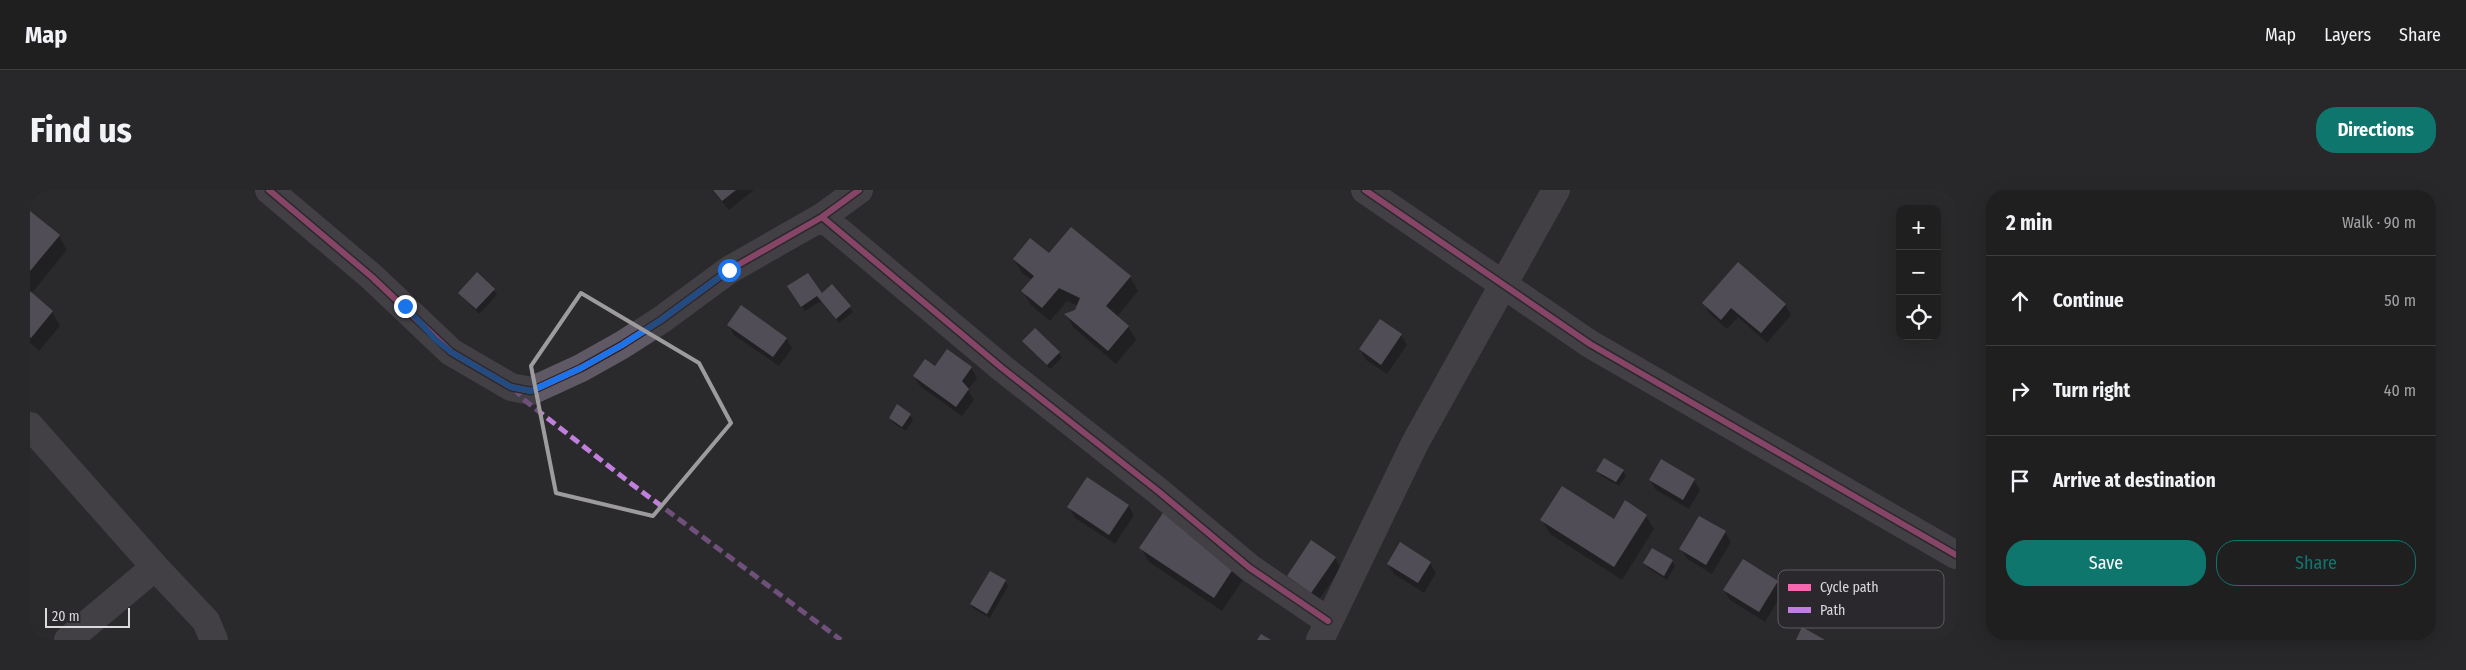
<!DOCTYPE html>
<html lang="en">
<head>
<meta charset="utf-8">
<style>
  :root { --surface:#201f20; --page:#282729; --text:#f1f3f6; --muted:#a2a2a5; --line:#3d3d3e; --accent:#0f766e }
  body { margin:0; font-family:"Fira Sans Condensed",sans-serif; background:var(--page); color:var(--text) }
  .controls { position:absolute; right:15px; top:15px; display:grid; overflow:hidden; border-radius:10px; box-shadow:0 5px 20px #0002 }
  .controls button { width:45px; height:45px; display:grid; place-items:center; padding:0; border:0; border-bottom:1px solid var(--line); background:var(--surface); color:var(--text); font:25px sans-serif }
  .scale { position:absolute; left:15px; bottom:12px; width:85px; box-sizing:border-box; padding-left:5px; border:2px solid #dbd9dc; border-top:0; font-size:14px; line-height:18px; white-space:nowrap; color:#dbd9dc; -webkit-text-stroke:4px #2a282c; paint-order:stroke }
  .stop { position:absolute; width:15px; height:15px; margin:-11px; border:4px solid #1a73e8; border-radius:50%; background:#fff }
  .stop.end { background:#1a73e8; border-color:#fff; box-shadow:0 1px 5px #0008 }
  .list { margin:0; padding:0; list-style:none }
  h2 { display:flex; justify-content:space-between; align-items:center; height:65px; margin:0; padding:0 20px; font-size:21px }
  h2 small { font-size:16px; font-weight:400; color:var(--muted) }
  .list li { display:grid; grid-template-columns:32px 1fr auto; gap:15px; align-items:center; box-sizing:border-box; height:90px; padding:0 20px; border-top:1px solid var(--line) }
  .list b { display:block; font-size:19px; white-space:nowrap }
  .list em { font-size:16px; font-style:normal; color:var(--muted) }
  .actions { display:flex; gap:10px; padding:15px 20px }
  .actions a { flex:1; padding:11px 0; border:1px solid var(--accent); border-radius:20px; text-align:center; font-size:18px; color:var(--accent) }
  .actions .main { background:var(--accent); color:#fff }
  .icon { flex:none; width:28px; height:28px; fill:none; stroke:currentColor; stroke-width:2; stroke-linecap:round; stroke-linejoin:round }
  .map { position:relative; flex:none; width:1926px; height:450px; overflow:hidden; border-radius:20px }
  header { display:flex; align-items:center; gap:30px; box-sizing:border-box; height:70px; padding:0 25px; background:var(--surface); border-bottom:1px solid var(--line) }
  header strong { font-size:24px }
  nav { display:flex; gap:28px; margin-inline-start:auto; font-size:18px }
  .intro { display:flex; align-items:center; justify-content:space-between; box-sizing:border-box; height:120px; padding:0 30px }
  h1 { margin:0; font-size:35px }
  .button { padding:12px 22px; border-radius:20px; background:var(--accent); color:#fff; font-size:18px; font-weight:700 }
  main { display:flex; gap:30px; padding:0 30px }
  aside { flex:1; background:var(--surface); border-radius:20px; box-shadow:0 5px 20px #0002 }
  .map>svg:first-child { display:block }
</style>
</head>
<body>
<header>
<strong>Map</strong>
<nav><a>Map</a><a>Layers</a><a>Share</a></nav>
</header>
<div class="intro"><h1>Find us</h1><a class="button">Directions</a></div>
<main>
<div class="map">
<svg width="1926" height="450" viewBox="0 0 1926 450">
  <rect width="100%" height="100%" fill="#2a292b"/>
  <path fill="#0007" d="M 682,0 L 724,0 L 699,20 Z
    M 0,23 L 29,46 L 37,60 L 1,104 L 22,122 L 30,136 L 9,161 L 0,153 Z
    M 1042,39 L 1100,87 L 1108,101 L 1087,127 L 1098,136 L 1106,150 L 1086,174 L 1044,138 L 1036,125 L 1046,121 L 1048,116 L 1037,111 L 1020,131 L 1001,115 L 993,101 L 1002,90 L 992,83 L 984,69 L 1019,65 Z
    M 1708,74 L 1755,115 L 1761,125 L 1737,153 L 1708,127 L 1697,139 L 1679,123 L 1674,113 Z
    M 802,95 L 823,122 L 809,133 L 791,111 L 775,121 L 762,102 L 791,105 Z
    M 464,100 L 467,105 L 449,124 L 429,103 Z
    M 699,135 L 756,148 L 762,158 L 749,176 L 704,145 Z
    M 1371,145 L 1377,155 L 1357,184 L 1336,170 L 1330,159 Z
    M 994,151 L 1029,163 L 1032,168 L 1020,179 Z
    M 905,178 L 941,178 L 947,188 L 938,200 L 944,210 L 932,226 L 890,196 L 884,186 Z
    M 880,225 L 883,230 L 876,241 L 863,233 L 860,228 Z
    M 1632,271 L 1664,290 L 1670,300 L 1659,319 L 1626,300 L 1620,290 Z
    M 1568,281 L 1593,281 L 1596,286 L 1589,296 L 1571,286 Z
    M 1098,315 L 1104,325 L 1085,354 L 1045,328 L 1039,317 Z
    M 1133,325 L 1214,388 L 1192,421 L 1119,372 L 1111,358 Z
    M 1616,326 L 1624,339 L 1592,390 L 1520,344 L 1512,330 L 1584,330 Z
    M 1695,342 L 1701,352 L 1682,384 L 1657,369 L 1651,359 Z
    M 1305,368 L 1311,378 L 1287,412 L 1264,396 L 1258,386 Z
    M 1642,371 L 1645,376 L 1637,390 L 1618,378 L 1615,373 Z
    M 1400,373 L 1406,383 L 1394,403 L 1364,384 L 1358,374 Z
    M 975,391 L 978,396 L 960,428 L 944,419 L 941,414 Z
    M 1747,392 L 1753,402 L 1735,432 L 1700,410 L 1694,400 Z"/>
  <path fill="#82798b" d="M 683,0 L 706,0 L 692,11 Z
    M 0,21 L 30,45 L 0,81 Z
    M 1041,37 L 1101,86 L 1076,116 L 1099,136 L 1078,161 L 1034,124 L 1045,120 L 1050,108 L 1029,98 L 1012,118 L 991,101 L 1004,86 L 983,69 L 1000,48 L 1019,63 Z
    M 1708,72 L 1756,114 L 1731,143 L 1701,118 L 1691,130 L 1672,113 Z
    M 447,82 L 465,99 L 446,119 L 428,103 Z
    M 778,83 L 792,103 L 802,94 L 821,116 L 806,129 L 787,106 L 771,117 L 757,96 Z
    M 0,101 L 23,121 L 1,148 L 0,147 Z
    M 711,115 L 757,148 L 743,167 L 697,135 Z
    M 1350,129 L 1372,144 L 1351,175 L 1329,159 Z
    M 1005,138 L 1030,162 L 1017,175 L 992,151 Z
    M 917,159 L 942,177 L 932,191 L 939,199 L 926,217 L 883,186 L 895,169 L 905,176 Z
    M 867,214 L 881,224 L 872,237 L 859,228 Z
    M 1574,268 L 1594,280 L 1586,292 L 1566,281 Z
    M 1631,269 L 1665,289 L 1653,310 L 1619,290 Z
    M 1057,287 L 1099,315 L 1079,345 L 1037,317 Z
    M 1532,296 L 1584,329 L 1595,310 L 1617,325 L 1584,377 L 1510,330 Z
    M 1133,323 L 1207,373 L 1184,408 L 1109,358 Z
    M 1669,326 L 1696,341 L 1676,375 L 1649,359 Z
    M 1281,350 L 1306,367 L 1281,403 L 1257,386 Z
    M 1370,352 L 1401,372 L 1388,393 L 1357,374 Z
    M 1622,358 L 1643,370 L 1634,386 L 1613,373 Z
    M 1713,369 L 1748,391 L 1729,422 L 1693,400 Z
    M 960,381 L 976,390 L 957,424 L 940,414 Z
    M 1772,437 L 1795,450 L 1766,450 Z
    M 1231,444 L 1241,450 L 1227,450 Z"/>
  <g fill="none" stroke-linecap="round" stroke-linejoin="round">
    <path stroke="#5f5965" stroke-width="28" d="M 239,0 L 342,87 L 421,162 L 481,197 L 501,201 L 551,178 L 592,155 L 631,130 L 699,80 L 792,27 L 829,0
      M 1335,0 L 1560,154 L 1926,365
      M 792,27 L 972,178 L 1128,301 L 1220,378 L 1298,431
      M 0,236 L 125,377 L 38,450
      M 125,377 L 176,431 L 184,450
      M 1290,450 L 1385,253 L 1526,0"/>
    <path stroke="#c07fdc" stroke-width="5" stroke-dasharray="10 5" stroke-linecap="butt" d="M 484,198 L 493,209 L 599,292 L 811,450"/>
    <defs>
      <path id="cycleway" d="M 239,0 L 342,87 L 421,162 L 481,197 L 501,201 L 551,178 L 592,155 L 631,130 L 699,80 L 792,27 L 829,0
        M 1335,0 L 1560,154 L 1926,365
        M 792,27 L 972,178 L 1128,301 L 1220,378 L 1298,431"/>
    </defs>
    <use href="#cycleway" stroke="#2a282c" stroke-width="9"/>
    <use href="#cycleway" stroke="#f766af" stroke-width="6"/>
  </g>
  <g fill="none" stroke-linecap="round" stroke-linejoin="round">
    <path stroke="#1a73e8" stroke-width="6" d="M 375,116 L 405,149 L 421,162 L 481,197 L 501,201 L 551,178 L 592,155 L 631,130 L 699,80"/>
  </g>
  <path d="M0 0H1926V450H0ZM 551,103 L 669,173 L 701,233 L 623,326 L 526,303 L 501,176 Z" fill="#2a292b" fill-opacity=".55" fill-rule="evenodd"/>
  <path fill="none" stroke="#9d9b9e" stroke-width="4" stroke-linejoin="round" d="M 551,103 L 669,173 L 701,233 L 623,326 L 526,303 L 501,176 Z"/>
  <rect x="1748" y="380" width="166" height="58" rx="8" fill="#2a282c" stroke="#5f5d61" stroke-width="1"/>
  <rect x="1758" y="394" width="23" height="7" fill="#f766af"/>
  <rect x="1758" y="417" width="23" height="6" fill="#c07fdc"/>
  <g font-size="14" fill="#dbd9dc">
    <text x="1790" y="402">Cycle path</text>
    <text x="1790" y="425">Path</text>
  </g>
</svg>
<div class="controls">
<button>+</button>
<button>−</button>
<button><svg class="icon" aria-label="locate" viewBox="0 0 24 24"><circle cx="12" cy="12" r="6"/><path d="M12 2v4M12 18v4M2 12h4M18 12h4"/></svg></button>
</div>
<div class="scale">20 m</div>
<div class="stop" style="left:699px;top:80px"></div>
<div class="stop end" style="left:375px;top:116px"></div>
</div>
<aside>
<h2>2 min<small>Walk · 90 m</small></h2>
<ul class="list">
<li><svg class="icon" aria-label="ahead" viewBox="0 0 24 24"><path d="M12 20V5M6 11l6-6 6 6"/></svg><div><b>Continue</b></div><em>50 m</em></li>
<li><svg class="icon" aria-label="right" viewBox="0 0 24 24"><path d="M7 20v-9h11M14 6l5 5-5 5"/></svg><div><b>Turn right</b></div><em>40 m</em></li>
<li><svg class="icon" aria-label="arrive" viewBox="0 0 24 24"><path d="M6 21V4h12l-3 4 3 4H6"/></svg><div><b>Arrive at destination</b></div></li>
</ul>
<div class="actions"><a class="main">Save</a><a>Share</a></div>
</aside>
</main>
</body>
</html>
